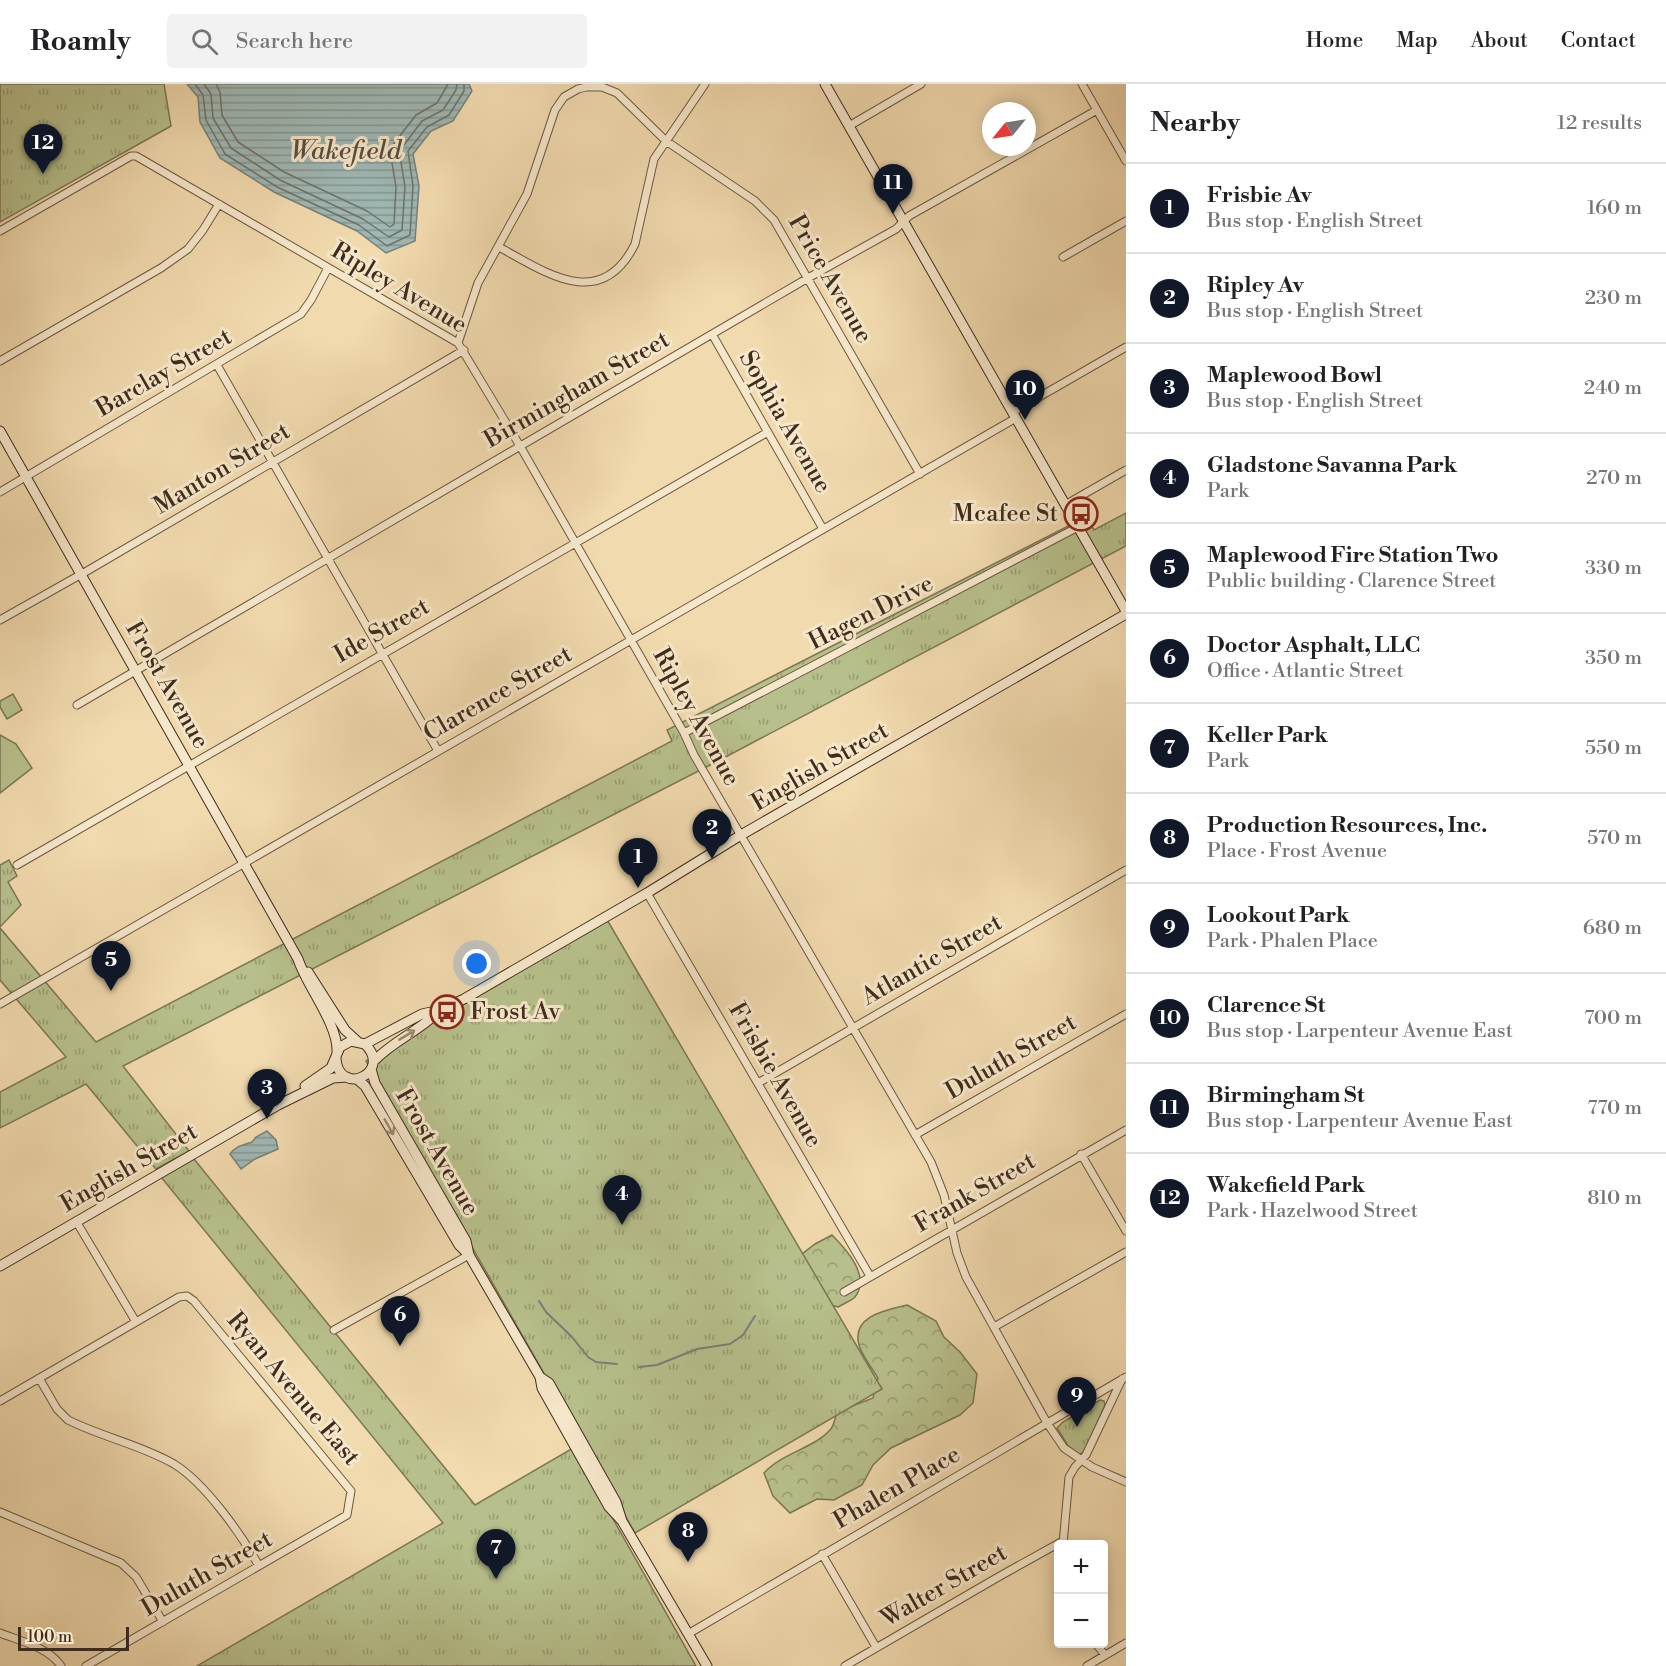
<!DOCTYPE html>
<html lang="en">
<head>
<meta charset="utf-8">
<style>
  :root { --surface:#fff; --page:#f2f2f2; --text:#202124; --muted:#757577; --line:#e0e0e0; --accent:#111827 }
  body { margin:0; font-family:"Libre Bodoni",serif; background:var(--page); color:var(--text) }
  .controls { position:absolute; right:18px; bottom:18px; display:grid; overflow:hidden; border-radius:6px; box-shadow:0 3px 15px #0003 }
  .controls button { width:54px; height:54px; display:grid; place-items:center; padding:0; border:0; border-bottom:2px solid var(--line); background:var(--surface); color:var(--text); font:30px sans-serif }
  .compass { position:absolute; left:982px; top:18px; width:54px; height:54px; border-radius:50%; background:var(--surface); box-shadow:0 3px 15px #0003; rotate:240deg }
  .scale { position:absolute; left:18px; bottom:15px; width:111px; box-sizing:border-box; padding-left:6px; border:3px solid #402c1c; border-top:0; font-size:16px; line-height:21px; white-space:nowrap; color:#402c1c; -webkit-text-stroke:4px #f6e7ca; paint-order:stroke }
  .you { position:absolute; left:477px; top:880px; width:21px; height:21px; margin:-15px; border:4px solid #fff; border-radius:50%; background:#1a73e8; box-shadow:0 0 0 9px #1a73e833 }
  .badge { display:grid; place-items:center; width:39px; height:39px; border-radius:50%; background:var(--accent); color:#fff; font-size:20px; font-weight:700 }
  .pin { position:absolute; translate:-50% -50px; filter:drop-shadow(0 2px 3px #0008) }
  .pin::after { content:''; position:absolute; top:32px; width:21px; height:18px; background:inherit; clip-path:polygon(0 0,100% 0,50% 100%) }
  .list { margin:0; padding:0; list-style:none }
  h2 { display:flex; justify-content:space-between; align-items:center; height:78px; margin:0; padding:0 24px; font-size:26px }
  h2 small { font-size:20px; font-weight:400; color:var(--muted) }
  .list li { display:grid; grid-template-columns:39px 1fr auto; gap:18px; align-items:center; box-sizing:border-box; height:90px; padding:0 24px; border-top:2px solid var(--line) }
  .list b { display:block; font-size:22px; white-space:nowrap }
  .list p { margin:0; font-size:20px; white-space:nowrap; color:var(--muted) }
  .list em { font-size:20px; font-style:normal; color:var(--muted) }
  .icon { flex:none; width:33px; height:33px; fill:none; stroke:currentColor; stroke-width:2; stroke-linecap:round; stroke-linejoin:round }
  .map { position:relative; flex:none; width:1126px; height:1582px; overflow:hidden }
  header { display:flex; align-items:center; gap:36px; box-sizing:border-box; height:84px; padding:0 30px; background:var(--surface); border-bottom:2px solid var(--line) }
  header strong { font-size:28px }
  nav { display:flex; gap:33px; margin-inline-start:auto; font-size:21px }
  .search { width:420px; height:54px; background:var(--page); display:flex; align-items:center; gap:15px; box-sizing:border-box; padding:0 21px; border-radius:6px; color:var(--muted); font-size:22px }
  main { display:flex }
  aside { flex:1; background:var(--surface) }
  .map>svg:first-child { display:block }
</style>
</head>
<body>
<header>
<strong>Roamly</strong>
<div class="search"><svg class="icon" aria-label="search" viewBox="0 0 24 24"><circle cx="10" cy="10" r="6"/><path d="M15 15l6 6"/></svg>Search here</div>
<nav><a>Home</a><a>Map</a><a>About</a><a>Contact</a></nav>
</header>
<main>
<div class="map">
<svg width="1126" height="1582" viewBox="0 0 1126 1582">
  <defs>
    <pattern id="forest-crowns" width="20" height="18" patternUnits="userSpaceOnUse" patternTransform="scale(1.5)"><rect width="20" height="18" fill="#b7c08c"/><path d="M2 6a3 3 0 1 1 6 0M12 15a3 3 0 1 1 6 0" fill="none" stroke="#969c72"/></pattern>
    <pattern id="park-tufts" width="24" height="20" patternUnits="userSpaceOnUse" patternTransform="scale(1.5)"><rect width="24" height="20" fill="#b7c08c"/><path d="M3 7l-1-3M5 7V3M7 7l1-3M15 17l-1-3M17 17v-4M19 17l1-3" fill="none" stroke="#969c72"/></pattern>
    <pattern id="water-rules" width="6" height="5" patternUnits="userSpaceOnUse" patternTransform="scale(1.5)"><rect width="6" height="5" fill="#9fb8b5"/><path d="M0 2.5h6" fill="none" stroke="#839692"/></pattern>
  </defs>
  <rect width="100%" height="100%" fill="#f1daae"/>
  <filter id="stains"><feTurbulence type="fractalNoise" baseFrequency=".00333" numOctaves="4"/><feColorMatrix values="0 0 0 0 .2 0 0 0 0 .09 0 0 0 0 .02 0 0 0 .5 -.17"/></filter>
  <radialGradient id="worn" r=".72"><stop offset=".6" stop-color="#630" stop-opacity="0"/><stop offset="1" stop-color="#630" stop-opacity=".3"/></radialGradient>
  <path fill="#b7c08c" stroke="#7c7654" stroke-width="1.5" d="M 0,651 L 16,660 L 32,684 L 0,709 Z"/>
  <path fill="url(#forest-crowns)" stroke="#7c7654" stroke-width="1.5" d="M 832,1151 C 846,1165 871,1192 855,1213 C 851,1217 843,1220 838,1223 L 823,1219 L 793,1177 L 815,1160 Z
    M 907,1221 L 936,1237 L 944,1253 L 960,1268 L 977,1290 L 973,1319 L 960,1331 L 891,1364 L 873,1381 L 862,1401 L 834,1416 L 817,1415 L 790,1429 L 773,1412 L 764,1389 C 782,1369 814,1364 830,1346 C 834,1342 835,1334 837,1328 L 873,1314 L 878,1294 C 872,1284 862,1272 859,1261 C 851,1232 886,1226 907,1221 Z"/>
  <path fill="url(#park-tufts)" stroke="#7c7654" stroke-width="1.5" d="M 0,0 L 164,0 L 171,42 L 0,138 Z
    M 1126,429 L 1126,462 L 716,678 L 123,982 L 189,1067 L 156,1085 L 86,1000 L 0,1044 L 0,1008 L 66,973 L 0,896 L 0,844 L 96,958 L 672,657 L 667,646 L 1086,433 L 1094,446 Z
    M 13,610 L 22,626 L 7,635 L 0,623 L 0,617 Z
    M 9,776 L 17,792 L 8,798 L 21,821 L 0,843 L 0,781 Z
    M 606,834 L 882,1305 L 635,1449 L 366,977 Z
    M 194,1075 L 475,1421 L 573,1364 L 696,1582 L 197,1582 L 443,1439 L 161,1093 Z
    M 1100,1316 L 1104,1317 L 1105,1321 L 1086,1364 L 1083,1369 L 1079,1370 L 1068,1362 L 1057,1344 L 1063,1338 Z"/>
  <path fill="url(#water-rules)" stroke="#798078" stroke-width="1.5" d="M 187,0 L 469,0 L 472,7 L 453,37 L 431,47 L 413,70 L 419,102 L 415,157 L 386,169 L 357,147 L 274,108 L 220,74 L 200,38 L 198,13 Z
    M 267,1047 L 276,1056 L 278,1065 L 255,1075 L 241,1085 L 230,1070 C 235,1062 244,1061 252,1058 L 256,1053 Z"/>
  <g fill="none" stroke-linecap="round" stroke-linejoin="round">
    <path stroke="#707268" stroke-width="1.5" d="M 195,0 L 203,11 L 206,36 L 225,70 L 277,103 L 359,141 L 387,162 L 410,151 L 413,102 L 408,67 L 427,43 L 449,31 L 464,7 L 464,0
      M 204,0 L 211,10 L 213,34 L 231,64 L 280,96 L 363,135 L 389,153 L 402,146 L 405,103 L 400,72 L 401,65 L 422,37 L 443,26 L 456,6 L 457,0
      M 216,0 L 220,8 L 222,31 L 238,58 L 284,88 L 367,127 L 390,143 L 394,140 L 396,103 L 391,73 L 392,62 L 416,31 L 437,19 L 448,0"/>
    <path stroke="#798078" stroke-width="2" d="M 539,1217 L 546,1228 L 572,1253 L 588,1273 L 596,1278 L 617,1280
      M 639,1283 L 657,1281 L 697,1265 L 730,1260 L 743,1251 L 755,1232"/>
    <defs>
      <path id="street" d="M 1082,0 L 1126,77
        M 849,42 L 921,0
        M 0,147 L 131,72 L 136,72 L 458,259 L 520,362 L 684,649 L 694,671 L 931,1078 L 944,1111 L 957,1169 L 966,1193 L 1047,1339 L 1064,1364 L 1092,1383 L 1126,1398
        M 499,163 C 545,188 601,229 635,160 L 654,75 L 705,0
        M 1063,173 L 1126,137
        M 712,250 L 823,445
        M 458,259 L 478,199 L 527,110 L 555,26 L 564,13 L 578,5 L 586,3 L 602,3 L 617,9 L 666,57 L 755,117 L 774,136 L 920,390
        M 0,277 L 161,184 L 188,165 L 203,146 L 219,120
        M 217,281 L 438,667
        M 1013,328 L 1126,263
        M 0,408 L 301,230 L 311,216 L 328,184
        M 1065,421 L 1126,386
        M 0,536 L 87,487 L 464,266
        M 77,621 L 808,194 L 896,145 L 909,132 L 1097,26
        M 684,649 L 1078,443
        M 17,781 L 768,348
        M 647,809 L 870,1192
        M 0,920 L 1016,334
        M 758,999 L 1126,786
        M 915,1051 L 1126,930
        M 1081,1070 L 1126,1147
        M 76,1137 L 136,1238
        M 844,1208 L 1126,1046
        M 994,1243 L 1126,1168
        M 334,1246 L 469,1171
        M 39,1294 L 57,1325 L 68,1336 C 102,1353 141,1361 174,1380 C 205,1399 241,1450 259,1482
        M 0,1317 L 179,1213 L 187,1212 L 194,1217 L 351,1407 L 347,1431 L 86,1582
        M 0,1428 L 121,1479 L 136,1493 L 163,1538
        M 1063,1460 L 1069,1393 L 1075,1383 L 1086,1371 L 1122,1295
        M 822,1470 L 876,1563
        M 0,1549 C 20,1557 48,1563 61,1582
        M 688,1550 L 1126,1293
        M 1096,1560 L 1105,1571
        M 845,1582 L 1000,1492 L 1063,1457
        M 1087,1582 L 1126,1559"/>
      <path id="secondary" d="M 825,0 L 1126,527
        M 0,347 L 298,875 C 307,903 339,941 337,969
        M 308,888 L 345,946 L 357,957
        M 365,960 L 422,930 L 440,926 L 464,915 L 647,809 L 741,751 L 1126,530
        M 374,977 C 394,956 420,947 440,926
        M 371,985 L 375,999 L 466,1157 L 469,1171
        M 357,995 L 365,1002 L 459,1161 L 469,1171 L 540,1293 L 549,1299 L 616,1418 L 622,1437
        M 305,1002 L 331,984 L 340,963 L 351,957 L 365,960 C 394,989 338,1014 336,974
        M 0,1182 L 278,1021 L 333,994 L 347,993
        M 540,1293 L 542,1304 L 609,1423 L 622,1437 L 707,1582"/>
    </defs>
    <use href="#street" stroke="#6c5840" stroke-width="9"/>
    <use href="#secondary" stroke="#402c1c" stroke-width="11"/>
    <use href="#street" stroke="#f6e7ca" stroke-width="7"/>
    <use href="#secondary" stroke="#f6e7ca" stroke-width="9"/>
  </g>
  <defs><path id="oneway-shaft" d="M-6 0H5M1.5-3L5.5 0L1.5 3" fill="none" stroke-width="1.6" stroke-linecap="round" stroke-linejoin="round" transform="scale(1.5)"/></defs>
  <g stroke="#9b8a73">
    <use href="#oneway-shaft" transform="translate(407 951) rotate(-31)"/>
    <use href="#oneway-shaft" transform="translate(389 1043) rotate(60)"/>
  </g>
  <defs>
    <symbol id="bus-ring" viewBox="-11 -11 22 22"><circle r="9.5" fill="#f6e7ca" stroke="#8f2418" stroke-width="1.5"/><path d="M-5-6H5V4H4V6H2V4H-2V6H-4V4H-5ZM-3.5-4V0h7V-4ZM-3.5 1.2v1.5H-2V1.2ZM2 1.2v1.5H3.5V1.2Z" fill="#8f2418"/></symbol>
  </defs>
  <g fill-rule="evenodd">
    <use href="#bus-ring" x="1062" y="411" width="38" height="38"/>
    <use href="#bus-ring" x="428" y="909" width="38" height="38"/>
  </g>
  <g text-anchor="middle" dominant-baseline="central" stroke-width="6" stroke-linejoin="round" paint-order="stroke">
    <g font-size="24" fill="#402c1c" stroke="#f6e7ca">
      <text transform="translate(830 195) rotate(60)">Price Avenue</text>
      <text transform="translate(399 204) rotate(31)">Ripley Avenue</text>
      <text transform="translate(164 289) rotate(-30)">Barclay Street</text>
      <text transform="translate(577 306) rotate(-30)">Birmingham Street</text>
      <text transform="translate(785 338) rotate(60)">Sophia Avenue</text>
      <text transform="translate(222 385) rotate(-31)">Manton Street</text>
      <text transform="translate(871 529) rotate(-27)">Hagen Drive</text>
      <text transform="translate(382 547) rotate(-30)">Ide Street</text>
      <text transform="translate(167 601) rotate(60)">Frost Avenue</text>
      <text transform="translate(498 610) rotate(-30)">Clarence Street</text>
      <text transform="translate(696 633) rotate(61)">Ripley Avenue</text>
      <text transform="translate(820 683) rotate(-30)">English Street</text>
      <text transform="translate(932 876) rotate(-30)">Atlantic Street</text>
      <text transform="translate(1011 973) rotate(-30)">Duluth Street</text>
      <text transform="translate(775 991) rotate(60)">Frisbie Avenue</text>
      <text transform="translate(437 1068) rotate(60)">Frost Avenue</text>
      <text transform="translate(129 1084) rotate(-30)">English Street</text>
      <text transform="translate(975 1109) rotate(-30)">Frank Street</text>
      <text transform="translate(293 1305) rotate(50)">Ryan Avenue East</text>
      <text transform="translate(897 1404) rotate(-30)">Phalen Place</text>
      <text transform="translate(207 1490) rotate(-30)">Duluth Street</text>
      <text transform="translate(944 1502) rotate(-30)">Walter Street</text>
    </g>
    <g font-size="24" fill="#402c1c" stroke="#f6e7ca" text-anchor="end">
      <text x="1058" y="430">Mcafee St</text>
      <text x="470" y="928" text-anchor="start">Frost Av</text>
    </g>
    <g font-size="26" font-style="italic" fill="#584f42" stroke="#f6e7ca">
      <text x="346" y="67">Wakefield</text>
    </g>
  </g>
  <rect width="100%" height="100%" filter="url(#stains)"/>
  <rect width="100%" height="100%" fill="url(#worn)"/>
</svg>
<div class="controls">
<button>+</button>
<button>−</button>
</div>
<svg class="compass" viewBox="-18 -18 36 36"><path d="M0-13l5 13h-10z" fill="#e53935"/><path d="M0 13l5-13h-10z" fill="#757577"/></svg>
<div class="scale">100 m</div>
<div class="you"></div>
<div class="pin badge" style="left:638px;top:804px">1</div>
<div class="pin badge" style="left:712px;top:775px">2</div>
<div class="pin badge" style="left:267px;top:1035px">3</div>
<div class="pin badge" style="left:622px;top:1141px">4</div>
<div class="pin badge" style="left:111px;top:907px">5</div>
<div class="pin badge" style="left:400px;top:1262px">6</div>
<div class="pin badge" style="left:496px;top:1495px">7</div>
<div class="pin badge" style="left:688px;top:1478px">8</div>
<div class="pin badge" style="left:1077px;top:1343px">9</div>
<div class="pin badge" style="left:1025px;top:336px">10</div>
<div class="pin badge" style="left:893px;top:130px">11</div>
<div class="pin badge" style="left:43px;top:90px">12</div>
</div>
<aside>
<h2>Nearby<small>12 results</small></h2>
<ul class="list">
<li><span class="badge">1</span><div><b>Frisbie Av</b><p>Bus stop · English Street</p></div><em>160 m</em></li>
<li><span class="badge">2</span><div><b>Ripley Av</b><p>Bus stop · English Street</p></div><em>230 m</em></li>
<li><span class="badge">3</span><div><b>Maplewood Bowl</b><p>Bus stop · English Street</p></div><em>240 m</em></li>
<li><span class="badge">4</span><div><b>Gladstone Savanna Park</b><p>Park</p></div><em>270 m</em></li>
<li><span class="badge">5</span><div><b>Maplewood Fire Station Two</b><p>Public building · Clarence Street</p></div><em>330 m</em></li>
<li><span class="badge">6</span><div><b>Doctor Asphalt, LLC</b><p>Office · Atlantic Street</p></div><em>350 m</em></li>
<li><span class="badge">7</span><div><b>Keller Park</b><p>Park</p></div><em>550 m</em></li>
<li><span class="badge">8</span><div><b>Production Resources, Inc.</b><p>Place · Frost Avenue</p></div><em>570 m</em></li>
<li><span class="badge">9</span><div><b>Lookout Park</b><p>Park · Phalen Place</p></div><em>680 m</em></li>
<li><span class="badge">10</span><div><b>Clarence St</b><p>Bus stop · Larpenteur Avenue East</p></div><em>700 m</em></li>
<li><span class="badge">11</span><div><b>Birmingham St</b><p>Bus stop · Larpenteur Avenue East</p></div><em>770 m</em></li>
<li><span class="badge">12</span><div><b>Wakefield Park</b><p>Park · Hazelwood Street</p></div><em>810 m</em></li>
</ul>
</aside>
</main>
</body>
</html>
